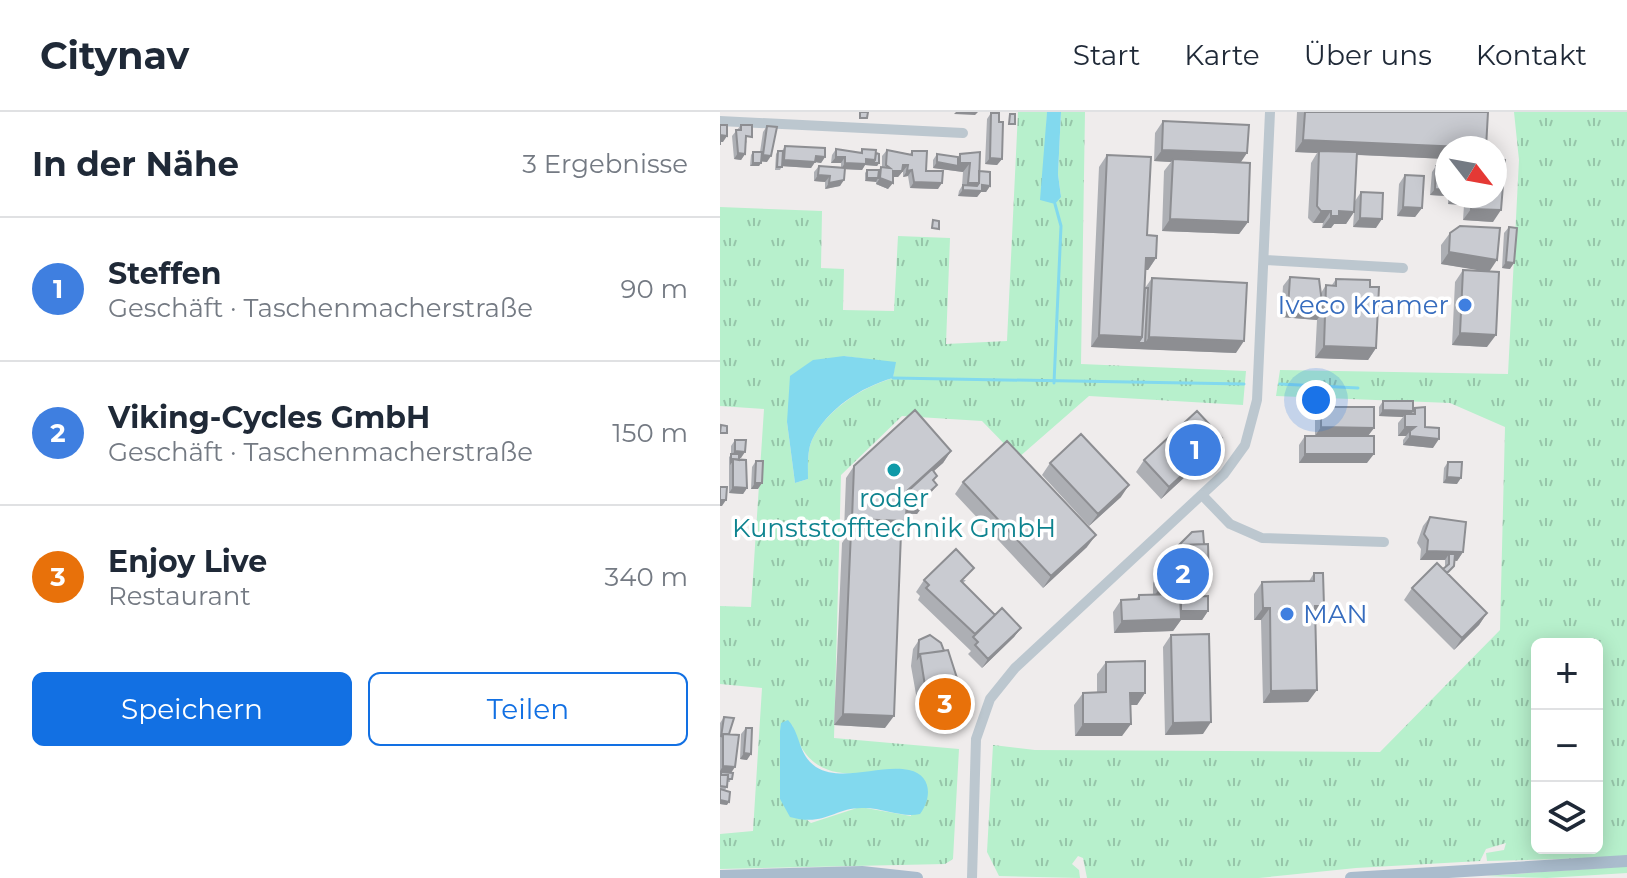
<!DOCTYPE html>
<html lang="de">
<head>
<meta charset="utf-8">
<style>
  :root { --surface:#fff; --page:#f6f6f7; --text:#1f2937; --muted:#747a83; --line:#e0e1e3; --accent:#1270e3 }
  body { margin:0; font-family:Montserrat,sans-serif; background:var(--page); color:var(--text) }
  .controls { position:absolute; right:24px; bottom:24px; display:grid; overflow:hidden; border-radius:12px; box-shadow:0 4px 20px #0003 }
  .controls button { width:72px; height:72px; display:grid; place-items:center; padding:0; border:0; border-bottom:2px solid var(--line); background:var(--surface); color:var(--text); font:40px sans-serif }
  .compass { position:absolute; left:715px; top:24px; width:72px; height:72px; border-radius:50%; background:var(--surface); box-shadow:0 4px 20px #0003; rotate:121deg }
  .you { position:absolute; left:596px; top:288px; width:28px; height:28px; margin:-20px; border:6px solid #fff; border-radius:50%; background:#1a73e8; box-shadow:0 0 0 12px #1a73e833 }
  .badge { display:grid; place-items:center; width:52px; height:52px; border-radius:50%; background:var(--accent); color:#fff; font-size:26px; font-weight:700 }
  .pin { position:absolute; translate:-50% -50%; border:4px solid #fff; box-shadow:0 2px 8px #0006 }
  .list { margin:0; padding:0; list-style:none }
  h2 { display:flex; justify-content:space-between; align-items:center; height:104px; margin:0; padding:0 32px; font-size:34px }
  h2 small { font-size:26px; font-weight:400; color:var(--muted) }
  .list li { display:grid; grid-template-columns:52px 1fr auto; gap:24px; align-items:center; box-sizing:border-box; height:144px; padding:0 32px; border-top:2px solid var(--line) }
  .list b { display:block; font-size:30px; white-space:nowrap }
  .list p { margin:0; font-size:26px; white-space:nowrap; color:var(--muted) }
  .list em { font-size:26px; font-style:normal; color:var(--muted) }
  .actions { display:flex; gap:16px; padding:24px 32px }
  .actions a { flex:1; padding:18px 0; border:2px solid var(--accent); border-radius:12px; text-align:center; font-size:28px; color:var(--accent) }
  .actions .main { background:var(--accent); color:#fff }
  .icon { flex:none; width:44px; height:44px; fill:none; stroke:currentColor; stroke-width:2; stroke-linecap:round; stroke-linejoin:round }
  .map { position:relative; flex:none; width:907px; height:766px; overflow:hidden }
  header { display:flex; align-items:center; gap:48px; box-sizing:border-box; height:112px; padding:0 40px; background:var(--surface); border-bottom:2px solid var(--line) }
  header strong { font-size:38px }
  nav { display:flex; gap:44px; margin-inline-start:auto; font-size:28px }
  main { display:flex }
  aside { flex:1; background:var(--surface) }
  .map>svg:first-child { display:block }
</style>
</head>
<body>
<header>
<strong>Citynav</strong>
<nav><a>Start</a><a>Karte</a><a>Über uns</a><a>Kontakt</a></nav>
</header>
<main>
<aside>
<h2>In der Nähe<small>3 Ergebnisse</small></h2>
<ul class="list">
<li><span class="badge" style="background:#3f7fe0">1</span><div><b>Steffen</b><p>Geschäft · Taschenmacherstraße</p></div><em>90 m</em></li>
<li><span class="badge" style="background:#3f7fe0">2</span><div><b>Viking-Cycles GmbH</b><p>Geschäft · Taschenmacherstraße</p></div><em>150 m</em></li>
<li><span class="badge" style="background:#e8710a">3</span><div><b>Enjoy Live</b><p>Restaurant</p></div><em>340 m</em></li>
</ul>
<div class="actions"><a class="main">Speichern</a><a>Teilen</a></div>
</aside>
<div class="map">
<svg width="907" height="766" viewBox="0 0 907 766">
  <defs>
    <pattern id="grass-tufts" width="24" height="20" patternUnits="userSpaceOnUse" patternTransform="scale(2)"><rect width="24" height="20" fill="#b7f0cc"/><path d="M3 7l-1-3M5 7V3M7 7l1-3M15 17l-1-3M17 17v-4M19 17l1-3" fill="none" stroke="#96c5a9"/></pattern>
  </defs>
  <rect width="100%" height="100%" fill="#efecec"/>
  <path fill="url(#grass-tufts)" fill-rule="evenodd" d="M 298,0 L 327,0 L 326,30 L 341,85 L 338,62 L 341,0 L 365,0 L 361,252 L 526,259 L 523,293 L 369,284 L 298,346 L 262,309 L 182,304 L 121,363 L 114,626 L 239,637 L 233,747 L 225,752 L 0,757 L 0,722 L 33,719 L 42,576 L 0,572 L 0,494 L 31,495 L 44,297 L 0,294 L 0,95 L 102,99 L 101,156 L 124,157 L 123,198 L 174,199 L 178,124 L 230,126 L 226,232 L 287,229 ZM 124,244 L 175,251 L 173,266 C 141,276 107,297 92,328 C 87,339 88,355 88,367 L 75,371 L 67,310 ZM 61,611 L 72,613 C 91,677 135,660 189,658 L 191,704 L 140,695 L 91,711 L 60,687 Z
    M 794,0 L 907,0 L 907,745 L 767,749 L 766,741 L 784,738 L 786,731 L 766,737 L 760,749 L 636,756 L 539,766 L 367,766 L 363,746 L 358,744 L 352,752 L 359,758 L 360,766 L 279,764 L 267,740 L 273,633 L 315,638 L 660,640 L 780,518 L 785,315 L 730,291 L 556,284 L 560,258 L 788,262 L 799,48 ZM 817,532 L 877,532 L 877,736 L 817,736 Z
    M 907,754 L 907,761 L 827,766 L 766,764 Z"/>
  <path fill="#82d9ee" d="M 327,0 L 341,0 L 338,62 L 341,85 L 335,92 L 320,88 Z
    M 124,244 L 176,250 L 173,266 C 141,275 107,297 92,328 C 87,339 88,355 88,367 L 75,371 L 67,310 L 70,264 L 93,248 Z
    M 68,608 C 81,622 78,643 96,655 C 122,671 160,652 189,658 C 212,663 212,686 200,702 C 182,706 163,696 144,696 C 114,695 106,715 70,705 L 60,687 L 60,619 L 61,611 Z"/>
  <g fill="none" stroke-linecap="round" stroke-linejoin="round">
    <path stroke="#82d9ee" stroke-width="3" d="M 173,266 L 524,272
      M 334,271 L 341,114 L 335,92
      M 560,272 L 638,276"/>
    <path stroke="#bcc7cf" stroke-width="10" d="M 0,9 L 243,21
      M 546,148 L 683,156
      M 483,384 L 510,412 L 542,426 L 664,430
      M 252,766 L 256,627 L 270,587 L 295,556 L 504,362 L 525,333 L 537,288 L 550,0"/>
    <path stroke="#aabccd" stroke-width="12" d="M 0,764 L 142,760 L 197,766
      M 631,766 L 907,749"/>
  </g>
  <path fill="#adafb4" d="M 577,0 L 768,0 L 727,36 L 727,47 L 637,43 L 635,89 L 641,80 L 656,116 L 633,115 L 634,100 L 626,112 L 614,112 L 611,116 L 602,116 L 603,111 L 593,111 L 588,106 L 591,51 L 597,41 L 575,40 Z
    M 271,1 L 279,10 L 282,47 L 277,53 L 265,52 L 267,7 Z
    M 443,9 L 521,50 L 528,110 L 519,122 L 442,119 L 444,59 L 451,50 L 434,49 L 435,21 Z
    M 21,13 L 27,31 L 26,30 L 25,42 L 21,48 L 14,47 L 12,24 Z
    M 47,14 L 47,50 L 41,49 L 39,54 L 30,54 L 31,43 L 33,40 L 40,40 L 43,20 Z
    M 65,34 L 105,45 L 101,51 L 95,50 L 91,56 L 62,54 L 60,58 L 55,58 L 56,42 L 58,39 L 62,39 Z
    M 116,37 L 140,41 L 142,37 L 156,41 L 159,51 L 157,54 L 145,53 L 142,58 L 125,57 L 120,74 L 105,77 L 105,70 L 94,69 L 94,60 L 99,54 L 121,55 L 121,51 L 111,51 L 112,43 Z
    M 167,38 L 190,42 L 192,39 L 218,77 L 190,76 L 188,64 L 183,65 L 183,59 L 178,65 L 173,65 L 168,77 L 156,72 L 156,69 L 145,69 L 145,61 L 147,58 L 159,58 L 162,55 L 162,44 Z
    M 217,42 L 238,45 L 240,42 L 259,59 L 270,74 L 266,80 L 261,80 L 257,85 L 238,84 L 239,79 L 242,74 L 243,60 L 213,56 L 213,48 Z
    M 387,43 L 427,123 L 436,146 L 428,158 L 425,158 L 425,176 L 432,166 L 516,241 L 371,235 L 379,55 Z
    M 716,54 L 726,84 L 710,83 L 712,60 Z
    M 685,63 L 702,96 L 695,105 L 677,104 L 679,72 Z
    M 728,84 L 775,84 L 773,110 L 743,108 L 744,93 L 728,92 Z
    M 789,115 L 790,157 L 782,156 L 784,121 Z
    M 730,121 L 769,159 L 767,235 L 732,233 L 735,170 L 743,158 L 766,159 L 721,152 L 721,133 Z
    M 570,165 L 601,181 L 606,173 L 612,173 L 616,167 L 650,175 L 656,236 L 648,248 L 595,246 L 597,208 L 561,205 L 563,174 Z
    M 663,289 L 693,299 L 695,296 L 705,315 L 713,336 L 683,333 L 683,328 L 686,324 L 678,324 L 678,311 L 683,305 L 659,304 L 659,295 Z
    M 601,295 L 654,316 L 648,324 L 647,351 L 579,351 L 579,333 L 585,324 L 595,324 L 595,304 Z
    M 502,326 L 494,338 L 441,387 L 416,360 L 424,348 Z
    M 15,328 L 21,346 L 19,346 L 27,376 L 23,382 L 9,381 L 9,345 L 11,343 L 11,334 Z
    M 231,339 L 223,351 L 213,359 L 214,369 L 217,373 L 204,388 L 197,402 L 186,402 L 186,409 L 177,421 L 165,616 L 114,613 L 122,431 L 130,419 L 124,419 L 126,366 L 134,354 Z
    M 36,349 L 38,377 L 31,377 L 32,355 Z
    M 728,350 L 737,372 L 723,371 L 724,356 Z
    M 330,351 L 401,385 L 369,414 L 322,363 Z
    M 243,370 L 367,435 L 323,476 L 235,382 Z
    M 710,405 L 743,440 L 737,449 L 735,448 L 728,462 L 767,501 L 759,513 L 734,538 L 684,488 L 692,476 L 725,455 L 725,448 L 700,448 L 701,437 L 697,431 L 703,414 Z
    M 472,420 L 482,484 L 488,499 L 482,508 L 461,508 L 453,519 L 394,521 L 393,500 L 401,488 L 416,487 L 419,483 L 433,483 L 433,471 L 441,459 L 454,459 L 454,440 Z
    M 594,461 L 595,506 L 588,590 L 543,591 L 541,508 L 534,508 L 534,482 L 542,470 L 589,469 Z
    M 204,468 L 246,468 L 243,471 L 275,503 L 301,516 L 294,525 L 262,556 L 248,542 L 251,539 L 198,488 L 200,484 L 196,480 Z
    M 451,523 L 483,622 L 445,623 L 443,535 Z
    M 199,528 L 235,600 L 200,605 L 191,554 L 193,537 Z
    M 386,550 L 425,581 L 417,593 L 411,593 L 402,624 L 355,624 L 354,593 L 363,581 L 377,581 L 377,562 Z
    M 4,605 L 9,622 L 11,661 L 10,670 L 8,670 L 5,679 L 7,693 L 0,692 L 0,611 Z
    M 26,616 L 27,648 L 20,647 L 21,622 Z"/>
  <path fill="#8d8e92" d="M 236,0 L 258,0 L 255,3 L 234,2 Z
    M 0,23 L 7,24 L 3,30 L 0,30 Z
    M 583,28 L 765,36 L 727,36 L 727,47 L 599,41 L 599,39 L 597,41 L 575,40 Z
    M 442,38 L 527,41 L 519,53 L 453,47 L 451,50 L 434,49 Z
    M 18,41 L 25,42 L 21,48 L 14,47 Z
    M 43,43 L 51,44 L 47,50 L 39,49 Z
    M 96,44 L 105,45 L 101,51 L 95,50 L 91,56 L 60,54 L 64,48 Z
    M 116,45 L 125,45 L 121,51 L 111,51 Z
    M 270,46 L 282,47 L 277,53 L 265,52 Z
    M 146,47 L 155,48 L 159,51 L 157,54 L 145,53 L 142,58 L 121,57 L 125,51 Z
    M 217,50 L 238,54 L 240,51 L 250,51 L 243,60 L 213,56 Z
    M 33,51 L 41,51 L 39,54 L 30,54 Z
    M 183,53 L 188,53 L 178,65 L 169,65 L 173,59 Z
    M 192,58 L 188,64 L 183,65 L 187,59 Z
    M 98,63 L 110,64 L 105,70 L 94,69 Z
    M 147,66 L 158,66 L 156,70 L 145,69 Z
    M 160,66 L 173,71 L 168,77 L 156,72 Z
    M 124,68 L 120,74 L 105,77 L 109,71 Z
    M 194,70 L 222,71 L 218,77 L 190,76 Z
    M 248,71 L 259,71 L 262,73 L 270,74 L 266,80 L 261,80 L 257,85 L 238,84 Z
    M 715,77 L 727,78 L 727,82 L 726,84 L 710,83 Z
    M 733,84 L 750,84 L 744,93 L 728,92 Z
    M 683,95 L 702,96 L 695,105 L 677,104 Z
    M 751,97 L 781,98 L 773,110 L 743,108 Z
    M 601,99 L 611,99 L 603,111 L 593,111 Z
    M 619,99 L 634,100 L 626,112 L 614,112 L 611,116 L 602,116 L 611,104 Z
    M 640,106 L 662,107 L 656,116 L 633,115 Z
    M 450,107 L 528,110 L 519,122 L 442,119 Z
    M 729,140 L 777,148 L 769,160 L 721,152 Z
    M 426,146 L 436,146 L 428,158 L 418,158 Z
    M 786,150 L 794,151 L 790,157 L 782,156 Z
    M 568,196 L 603,199 L 597,208 L 561,205 Z
    M 740,221 L 776,223 L 767,235 L 732,233 Z
    M 379,223 L 422,225 L 414,237 L 371,235 Z
    M 429,225 L 524,229 L 516,241 L 414,237 L 418,231 L 425,231 Z
    M 604,234 L 656,236 L 648,248 L 595,246 Z
    M 663,298 L 693,299 L 689,305 L 685,302 L 683,305 L 659,304 Z
    M 601,315 L 654,316 L 647,325 L 595,324 Z
    M 685,315 L 695,315 L 690,319 L 686,324 L 678,324 Z
    M 690,324 L 719,327 L 713,336 L 683,333 Z
    M 502,326 L 494,338 L 441,387 L 449,375 Z
    M 15,339 L 25,340 L 21,346 L 10,345 Z
    M 231,339 L 223,351 L 185,385 L 185,382 Z
    M 585,342 L 654,342 L 647,351 L 579,351 Z
    M 727,365 L 741,366 L 737,372 L 723,371 Z
    M 35,371 L 42,371 L 38,377 L 31,377 Z
    M 217,373 L 210,382 L 199,393 L 204,393 L 197,402 L 178,401 L 185,392 L 204,385 Z
    M 409,373 L 401,385 L 369,414 L 378,402 Z
    M 13,375 L 27,376 L 23,382 L 9,381 Z
    M 0,388 L 6,388 L 2,394 L 0,394 Z
    M 132,407 L 186,409 L 177,421 L 124,419 Z
    M 376,423 L 367,435 L 323,476 L 331,464 Z
    M 707,439 L 743,440 L 737,449 L 729,448 L 729,442 L 725,448 L 700,448 Z
    M 441,474 L 489,474 L 480,486 L 433,486 Z
    M 595,494 L 604,494 L 596,506 Z
    M 543,496 L 550,496 L 541,508 L 534,508 Z
    M 488,499 L 482,508 L 461,508 L 453,519 L 394,521 L 402,509 L 459,500 Z
    M 767,501 L 759,513 L 734,538 L 742,526 Z
    M 301,516 L 294,525 L 262,556 L 268,547 Z
    M 597,578 L 588,590 L 543,591 L 551,579 Z
    M 410,581 L 425,581 L 417,593 L 402,593 Z
    M 244,588 L 235,600 L 200,605 L 208,593 Z
    M 123,602 L 174,604 L 165,616 L 114,613 Z
    M 491,610 L 483,622 L 445,623 L 453,611 Z
    M 363,612 L 411,612 L 402,624 L 355,624 Z
    M 24,641 L 31,642 L 27,648 L 20,647 Z
    M 3,654 L 15,655 L 9,664 L 1,660 L 0,662 L 0,659 Z
    M 0,688 L 9,690 L 7,693 L 0,692 Z"/>
  <path fill="#c9cbd1" stroke="#8d8e92" stroke-width="2" d="M 140,0 L 148,0 L 147,6 L 140,6 Z
    M 585,0 L 768,0 L 766,36 L 583,28 Z
    M 271,1 L 279,1 L 279,10 L 283,10 L 282,47 L 270,46 Z
    M 290,2 L 295,2 L 295,12 L 289,12 Z
    M 443,9 L 529,13 L 527,41 L 442,38 Z
    M 0,13 L 7,13 L 7,24 L 0,23 L 0,33 Z
    M 21,13 L 32,13 L 32,25 L 26,24 L 25,42 L 18,41 L 16,18 L 21,18 Z
    M 47,14 L 57,15 L 51,44 L 43,43 Z
    M 65,34 L 105,36 L 105,45 L 96,44 L 95,50 L 64,48 Z
    M 116,37 L 142,41 L 142,37 L 156,38 L 155,48 L 146,47 L 146,52 L 125,51 L 125,45 L 116,45 Z
    M 167,38 L 192,43 L 192,39 L 207,39 L 206,59 L 223,59 L 222,71 L 194,70 L 192,58 L 187,59 L 188,53 L 183,53 L 182,59 L 173,59 L 173,71 L 160,66 L 161,55 L 170,56 L 166,53 Z
    M 58,39 L 63,39 L 62,55 L 57,55 Z
    M 599,39 L 637,40 L 634,100 L 619,99 L 619,104 L 611,104 L 611,99 L 601,99 L 597,94 Z
    M 33,40 L 42,40 L 41,51 L 33,51 Z
    M 260,40 L 259,71 L 248,71 L 250,51 L 240,51 L 240,42 Z
    M 156,41 L 159,42 L 159,51 L 153,51 L 155,48 Z
    M 217,42 L 238,45 L 238,54 L 217,50 Z
    M 387,43 L 431,45 L 427,123 L 437,124 L 436,146 L 426,146 L 422,225 L 379,223 Z
    M 453,47 L 530,51 L 528,110 L 450,107 Z
    M 775,47 L 785,48 L 781,98 L 751,97 L 752,84 L 775,84 Z
    M 99,54 L 125,56 L 124,68 L 109,71 L 110,64 L 98,63 Z
    M 716,54 L 727,54 L 727,78 L 715,77 Z
    M 147,58 L 159,58 L 158,66 L 147,66 Z
    M 259,59 L 270,60 L 270,74 L 262,73 L 262,79 L 243,78 L 243,73 L 257,74 L 259,71 Z
    M 685,63 L 704,64 L 702,96 L 683,95 Z
    M 641,80 L 663,81 L 662,107 L 640,106 Z
    M 213,108 L 219,109 L 219,117 L 212,116 Z
    M 740,114 L 780,116 L 777,148 L 729,140 L 730,121 Z
    M 789,115 L 797,116 L 794,151 L 786,150 Z
    M 743,158 L 779,160 L 776,223 L 740,221 Z
    M 570,165 L 599,167 L 603,199 L 568,196 Z
    M 432,166 L 527,171 L 524,229 L 429,225 Z
    M 616,167 L 650,168 L 650,175 L 659,175 L 656,236 L 604,234 L 606,173 L 616,174 Z
    M 425,176 L 428,176 L 425,231 L 418,231 L 422,225 Z
    M 663,289 L 693,289 L 693,299 L 663,298 Z
    M 601,295 L 654,295 L 654,316 L 601,315 Z
    M 705,295 L 705,315 L 719,316 L 719,327 L 690,324 L 690,319 L 695,315 L 685,315 L 685,302 L 695,302 L 695,296 Z
    M 195,298 L 231,339 L 187,379 L 186,409 L 132,407 L 134,354 Z
    M 477,299 L 502,326 L 449,375 L 424,348 Z
    M 1,313 L 7,314 L 7,321 L 0,321 Z
    M 361,322 L 409,373 L 378,402 L 330,351 Z
    M 585,324 L 654,324 L 654,342 L 585,342 Z
    M 15,328 L 26,328 L 25,340 L 15,339 Z
    M 287,329 L 376,423 L 331,464 L 243,370 Z
    M 11,342 L 19,342 L 19,348 L 13,347 L 11,350 Z
    M 13,347 L 26,348 L 27,376 L 13,375 Z
    M 36,349 L 43,349 L 42,371 L 35,371 Z
    M 728,350 L 742,350 L 741,366 L 727,365 Z
    M 212,357 L 217,364 L 213,368 L 217,373 L 204,385 L 204,393 L 187,392 L 187,380 Z
    M 0,375 L 7,375 L 6,388 L 0,388 Z
    M 710,405 L 746,410 L 743,440 L 707,439 L 708,428 L 704,422 Z
    M 131,419 L 181,421 L 174,604 L 123,602 Z
    M 483,419 L 484,432 L 462,433 L 458,438 L 458,434 L 472,420 Z
    M 488,432 L 489,474 L 441,474 L 441,459 L 462,459 L 462,433 Z
    M 236,437 L 254,456 L 241,469 L 275,503 L 255,522 L 206,476 L 209,473 L 204,468 Z
    M 729,442 L 735,442 L 734,454 L 727,461 L 723,457 L 729,452 Z
    M 717,451 L 767,501 L 742,526 L 692,476 Z
    M 594,461 L 603,461 L 604,494 L 595,494 L 597,578 L 551,579 L 550,496 L 543,496 L 542,470 L 594,469 Z
    M 460,482 L 461,507 L 402,509 L 401,488 L 419,487 L 419,483 Z
    M 488,484 L 488,499 L 461,499 L 461,485 Z
    M 282,496 L 301,516 L 268,547 L 255,533 L 258,530 L 253,525 Z
    M 489,522 L 491,610 L 453,611 L 451,523 Z
    M 210,523 L 221,531 L 224,539 L 200,542 L 198,545 L 199,528 Z
    M 228,538 L 244,588 L 208,593 L 200,542 Z
    M 425,549 L 425,581 L 410,581 L 411,612 L 363,612 L 363,581 L 386,580 L 386,550 Z
    M 4,605 L 14,606 L 9,622 L 3,622 L 1,625 Z
    M 26,616 L 32,616 L 31,642 L 24,641 Z
    M 3,622 L 19,623 L 15,655 L 3,654 Z
    M 1,660 L 13,661 L 12,667 L 8,667 L 8,663 L 1,663 Z
    M 0,663 L 8,663 L 7,675 L 0,674 Z
    M 0,677 L 10,680 L 9,690 L 0,688 Z"/>
  <g fill="#3f7fe0" stroke="#fff" stroke-width="3">
    <circle cx="745" cy="193" r="8"/>
    <circle cx="567" cy="502" r="8"/>
  </g>
  <circle fill="#0f9aa8" stroke="#fff" stroke-width="3" cx="174" cy="358" r="8"/>
  <g text-anchor="middle" dominant-baseline="central" stroke-width="7" stroke-linejoin="round" paint-order="stroke">
    <g font-size="26" fill="#366cbe" stroke="#fff" text-anchor="end">
      <text x="729" y="193">Iveco Kramer</text>
      <text x="583" y="502" text-anchor="start">MAN</text>
    </g>
    <g font-size="26" fill="#0d838f" stroke="#fff">
      <text x="174" y="386">roder<tspan x="174" dy="30">Kunststofftechnik GmbH</tspan></text>
    </g>
  </g>
</svg>
<div class="controls">
<button>+</button>
<button>−</button>
<button><svg class="icon" aria-label="layers" viewBox="0 0 24 24"><path d="M12 4l9 5-9 5-9-5zM3 14l9 5 9-5"/></svg></button>
</div>
<svg class="compass" viewBox="-18 -18 36 36"><path d="M0-13l5 13h-10z" fill="#e53935"/><path d="M0 13l5-13h-10z" fill="#747a83"/></svg>
<div class="you"></div>
<div class="pin badge" style="left:475px;top:338px;background:#3f7fe0">1</div>
<div class="pin badge" style="left:463px;top:462px;background:#3f7fe0">2</div>
<div class="pin badge" style="left:225px;top:592px;background:#e8710a">3</div>
</div>
</main>
</body>
</html>
